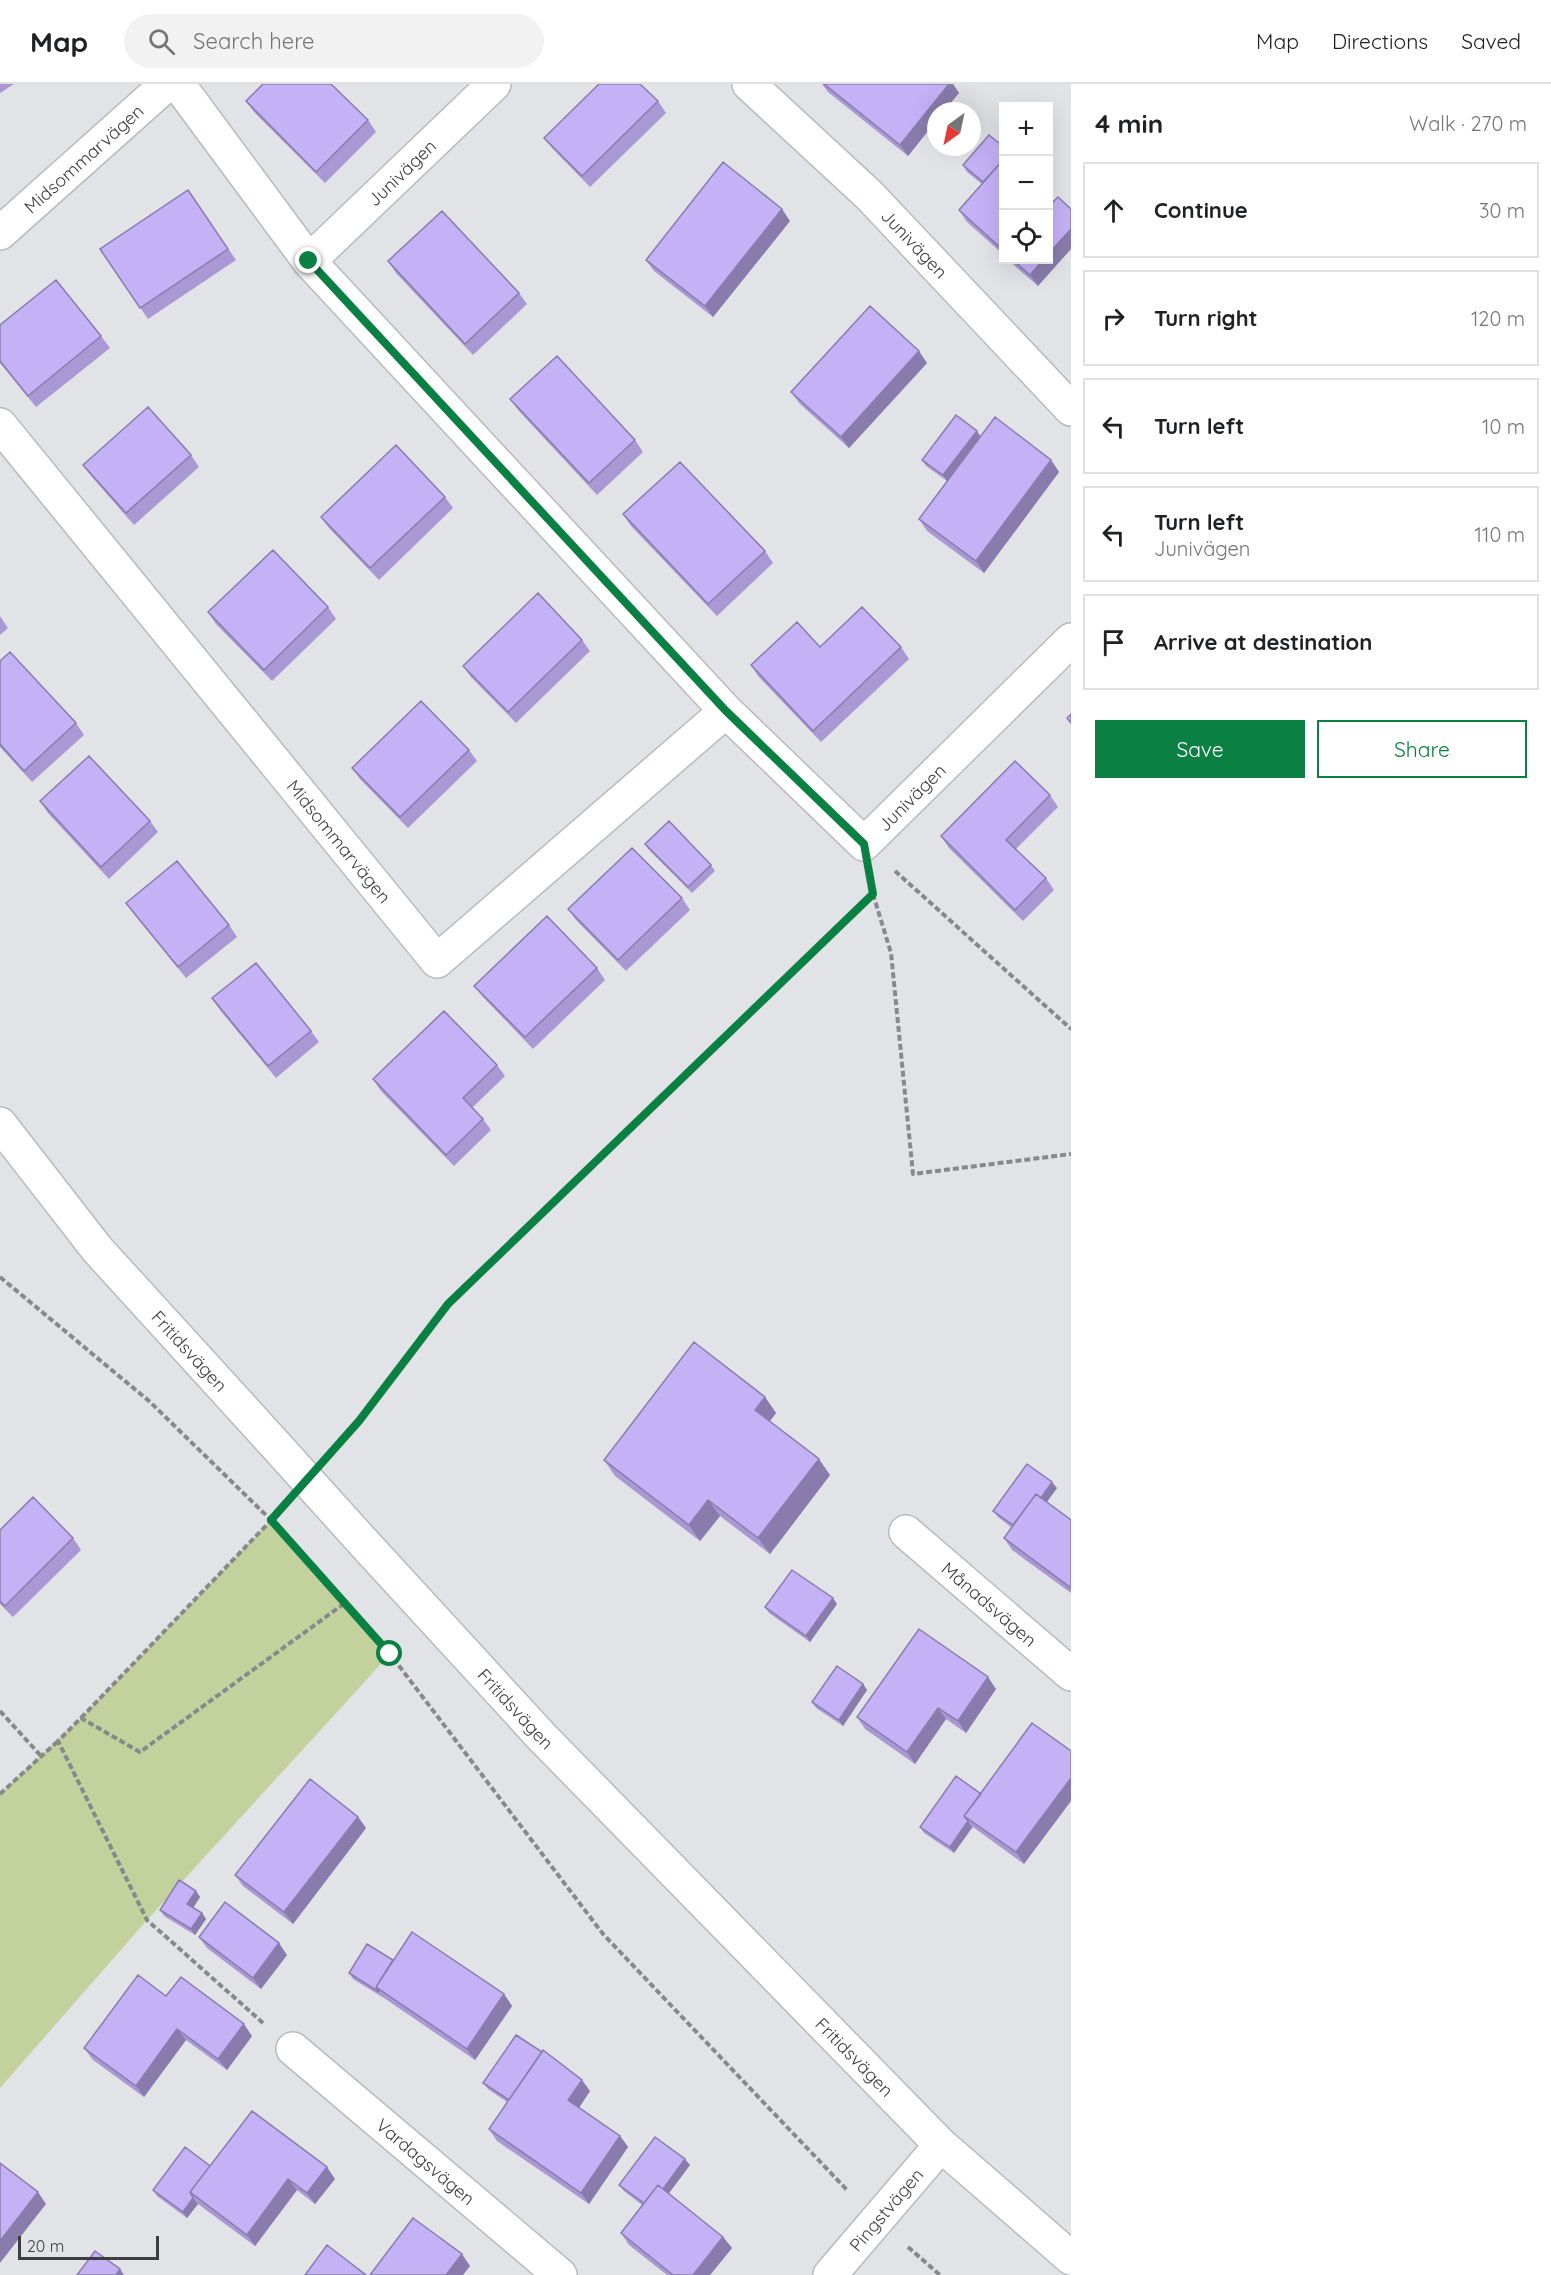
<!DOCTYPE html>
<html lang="en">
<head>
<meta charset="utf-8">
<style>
  :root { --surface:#fff; --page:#f2f2f2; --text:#202124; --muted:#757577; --line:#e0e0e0; --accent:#0b8043 }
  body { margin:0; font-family:Quicksand,sans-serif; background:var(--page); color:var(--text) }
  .controls { position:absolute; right:18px; top:18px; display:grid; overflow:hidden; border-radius:0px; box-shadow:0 6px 24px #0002 }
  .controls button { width:54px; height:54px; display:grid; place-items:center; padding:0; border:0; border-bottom:2px solid var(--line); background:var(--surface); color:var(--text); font:30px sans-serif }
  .compass { position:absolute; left:927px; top:18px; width:54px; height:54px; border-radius:50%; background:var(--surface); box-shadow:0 6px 24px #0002; rotate:213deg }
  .scale { position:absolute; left:18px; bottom:15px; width:141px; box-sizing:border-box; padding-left:6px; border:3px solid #3c3d3e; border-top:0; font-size:16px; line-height:21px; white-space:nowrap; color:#3c3d3e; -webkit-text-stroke:4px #e1e3e7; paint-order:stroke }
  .stop { position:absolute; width:18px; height:18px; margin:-14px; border:4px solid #0b8043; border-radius:50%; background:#fff }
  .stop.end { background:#0b8043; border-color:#fff; box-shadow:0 2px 6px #0008 }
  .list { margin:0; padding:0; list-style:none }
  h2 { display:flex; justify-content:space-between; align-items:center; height:78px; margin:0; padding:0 24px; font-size:26px }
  h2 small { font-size:20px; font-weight:400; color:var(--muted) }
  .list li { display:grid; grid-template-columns:39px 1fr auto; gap:18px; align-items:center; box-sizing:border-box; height:96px; margin:0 12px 12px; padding:0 12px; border:2px solid var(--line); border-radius:0px }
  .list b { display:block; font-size:22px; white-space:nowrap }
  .list p { margin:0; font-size:20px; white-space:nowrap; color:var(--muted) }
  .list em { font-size:20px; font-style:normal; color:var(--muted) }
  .actions { display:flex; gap:12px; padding:18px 24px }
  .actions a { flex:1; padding:14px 0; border:2px solid var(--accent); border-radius:0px; text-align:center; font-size:21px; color:var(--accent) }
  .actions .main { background:var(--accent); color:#fff }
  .icon { flex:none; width:33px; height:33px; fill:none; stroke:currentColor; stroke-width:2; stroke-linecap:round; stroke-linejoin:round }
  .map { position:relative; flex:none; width:1071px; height:2191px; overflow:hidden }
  header { display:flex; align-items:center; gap:36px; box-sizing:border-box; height:84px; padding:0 30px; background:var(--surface); border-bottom:2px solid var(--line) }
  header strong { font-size:28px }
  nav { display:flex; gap:33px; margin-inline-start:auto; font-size:21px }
  .search { width:420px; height:54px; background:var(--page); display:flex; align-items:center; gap:15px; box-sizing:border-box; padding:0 21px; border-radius:33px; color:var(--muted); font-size:22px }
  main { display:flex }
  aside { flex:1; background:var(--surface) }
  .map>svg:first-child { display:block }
</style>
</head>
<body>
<header>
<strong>Map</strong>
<div class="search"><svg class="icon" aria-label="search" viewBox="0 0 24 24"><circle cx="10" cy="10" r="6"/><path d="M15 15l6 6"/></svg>Search here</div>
<nav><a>Map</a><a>Directions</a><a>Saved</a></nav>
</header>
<main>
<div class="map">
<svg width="1071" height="2191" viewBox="0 0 1071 2191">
  <rect width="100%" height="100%" fill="#e1e3e7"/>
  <path fill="#c3d19c" d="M 271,1436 L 390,1570 L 147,1836 L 0,2004 L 0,1710 L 81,1634 Z"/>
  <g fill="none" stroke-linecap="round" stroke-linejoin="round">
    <defs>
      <g id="minor">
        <path id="s1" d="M 178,0 L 309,177 L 726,627 L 864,760 L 1071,556"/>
        <path id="s2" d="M 749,0 L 869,111 L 1071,325"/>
        <path id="s3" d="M 0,149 L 167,0"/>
        <path id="s4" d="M 309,177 L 494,0"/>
        <path id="s5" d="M 0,341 L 437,877 L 726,627"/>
        <path id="s6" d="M 906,1448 L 1071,1590"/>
        <path id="s7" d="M 293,1965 L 560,2191"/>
        <path id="s8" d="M 830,2191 L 941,2061"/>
      </g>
      <g id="tertiary">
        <path id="s9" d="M 0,1040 L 97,1165 L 271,1356"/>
        <path id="s10" d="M 363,1458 L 541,1652 L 941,2061 L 1071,2174"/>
      </g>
    </defs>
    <use href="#minor" stroke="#b8babe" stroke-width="36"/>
    <use href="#tertiary" stroke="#b8babe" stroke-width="36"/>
    <path stroke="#88898c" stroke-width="4" stroke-dasharray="6 3" stroke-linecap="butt" d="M 895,787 L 1071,945
      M 873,810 L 891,869 L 913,1090 L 1071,1070
      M 0,1193 L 149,1317 L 271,1436 L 390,1570 L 603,1850 L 848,2107
      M 333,1366 L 359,1337 L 448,1220 L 873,810 L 871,799
      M 0,1627 L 41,1672
      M 81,1634 L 281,1426
      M 0,1710 L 58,1657
      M 263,1939 L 147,1836 L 58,1657 L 81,1634 L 140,1668 L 345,1519
      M 908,2163 L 940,2191"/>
    <use href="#minor" stroke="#fff" stroke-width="33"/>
    <use href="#tertiary" stroke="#fff" stroke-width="33"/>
    <defs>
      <path id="tertiary-bridge" d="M 271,1356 L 363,1458"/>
    </defs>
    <use href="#tertiary-bridge" stroke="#b8babe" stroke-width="36" stroke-linecap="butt"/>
    <use href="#tertiary-bridge" stroke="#fff" stroke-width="33"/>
  </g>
  <path fill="#a998d4" d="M 0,0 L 14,0 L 0,9 Z
    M 822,0 L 953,0 L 959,9 L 936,27 L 936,37 L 908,72 L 828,8 Z
    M 246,17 L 368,36 L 376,48 L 325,99 L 254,28 Z
    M 658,17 L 666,29 L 590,103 L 553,65 L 544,54 Z
    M 1004,63 L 1004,171 L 967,138 L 959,126 L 982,100 L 967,88 L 963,81 Z
    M 188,106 L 236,176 L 148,235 L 100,165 Z
    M 790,137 L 713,233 L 654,187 L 646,176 Z
    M 1008,176 L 1048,176 L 1038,202 Z
    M 388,177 L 519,209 L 527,220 L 473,271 L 396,189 Z
    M 0,241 L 101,252 L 110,264 L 36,323 L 0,279 Z
    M 927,279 L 849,364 L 800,320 L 791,308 Z
    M 510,315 L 635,356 L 643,368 L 597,411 L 519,327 Z
    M 981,353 L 1051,376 L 1059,388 L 984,489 L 927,447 L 919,435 L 947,397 L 926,382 L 922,376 Z
    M 191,371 L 199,383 L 134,441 L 92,393 L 83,381 Z
    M 445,413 L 453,424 L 379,496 L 329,444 L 321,433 Z
    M 623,430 L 765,467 L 773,479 L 717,532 L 631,442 Z
    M 328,523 L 336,535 L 272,597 L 216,540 L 208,528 Z
    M 0,532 L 8,544 L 0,551 Z
    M 582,556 L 590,567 L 516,639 L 471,593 L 463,582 Z
    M 820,563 L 901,563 L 909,575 L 821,658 L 759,593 L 751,581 Z
    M 0,577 L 76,639 L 84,651 L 32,698 L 0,663 Z
    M 469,666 L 477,677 L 408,744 L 360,695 L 352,684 Z
    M 1050,711 L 1058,723 L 1016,765 L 1046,794 L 1054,806 L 1023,837 L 949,764 L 941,752 Z
    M 40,717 L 150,737 L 158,748 L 109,795 L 48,729 Z
    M 645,760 L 711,781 L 715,787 L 692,809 L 649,766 Z
    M 682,814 L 690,826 L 626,887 L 576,836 L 568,825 Z
    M 126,819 L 229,841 L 237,853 L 186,894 L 134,830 Z
    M 597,884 L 605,896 L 533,965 L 483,913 L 474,902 Z
    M 212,914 L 311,947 L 319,958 L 276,994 L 220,926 Z
    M 497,981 L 505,992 L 472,1024 L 483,1035 L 491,1046 L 454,1082 L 381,1007 L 373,995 Z
    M 765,1313 L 776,1329 L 770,1337 L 830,1391 L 770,1470 L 720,1432 L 700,1457 L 615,1392 L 604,1376 Z
    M 1057,1404 L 1047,1418 L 1071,1436 L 1071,1509 L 1012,1466 L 1004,1454 L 1011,1443 L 998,1433 L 993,1427 Z
    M 0,1446 L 73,1454 L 81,1466 L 13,1533 L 0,1520 Z
    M 837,1520 L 810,1558 L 769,1529 L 765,1523 Z
    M 863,1600 L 867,1606 L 843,1642 L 816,1624 L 812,1618 Z
    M 996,1605 L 966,1649 L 946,1635 L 915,1680 L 865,1645 L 857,1633 Z
    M 981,1710 L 1024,1780 L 973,1743 L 954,1769 L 924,1749 L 920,1743 Z
    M 358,1733 L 366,1744 L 293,1840 L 243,1802 L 235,1791 Z
    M 196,1807 L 200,1813 L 193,1823 L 202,1829 L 206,1835 L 195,1851 L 164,1832 L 160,1826 Z
    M 199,1853 L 287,1871 L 261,1905 L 207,1864 Z
    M 393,1876 L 504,1910 L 512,1922 L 475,1976 L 384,1914 L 353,1895 L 349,1889 Z
    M 166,1912 L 252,1952 L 227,1986 L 186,1956 L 144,2013 L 93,1976 L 84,1964 Z
    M 483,1999 L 590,2007 L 579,2024 L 620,2052 L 628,2063 L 589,2120 L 497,2057 L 489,2045 L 507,2018 L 488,2005 Z
    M 690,2081 L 669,2109 L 723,2153 L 732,2164 L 710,2191 L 667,2191 L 629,2161 L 621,2149 L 642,2121 L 624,2107 L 619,2101 Z
    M 210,2082 L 335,2095 L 315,2120 L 297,2106 L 255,2162 L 198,2120 L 187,2134 L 157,2112 L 153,2106 Z"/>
  <path fill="#897cac" d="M 949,0 L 953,0 L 959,9 L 944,27 L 936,27 L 936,37 L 908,72 L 900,61 Z
    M 782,125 L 790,137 L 713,233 L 705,222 Z
    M 1071,145 L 1071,165 L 1038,202 L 1030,191 L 1043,176 L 1048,176 L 1048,170 Z
    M 919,267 L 927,279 L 849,364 L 841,353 Z
    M 977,347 L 981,353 L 947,397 L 943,391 Z
    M 1051,376 L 1059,388 L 984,489 L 976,477 Z
    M 765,1313 L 776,1329 L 766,1342 L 755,1326 Z
    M 819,1375 L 830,1391 L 770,1470 L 758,1454 Z
    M 1052,1398 L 1057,1404 L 1022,1451 L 1018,1445 Z
    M 708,1416 L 720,1432 L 700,1457 L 689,1441 Z
    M 833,1514 L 837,1520 L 810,1558 L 806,1552 Z
    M 988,1593 L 996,1605 L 966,1649 L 958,1637 Z
    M 863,1600 L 867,1606 L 843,1642 L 839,1636 Z
    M 938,1624 L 946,1635 L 915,1680 L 907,1668 Z
    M 1071,1694 L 1071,1717 L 1024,1780 L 1016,1768 Z
    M 358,1733 L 366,1744 L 293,1840 L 284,1828 Z
    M 968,1737 L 972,1743 L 954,1769 L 950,1763 Z
    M 196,1807 L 200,1813 L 192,1826 L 187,1820 Z
    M 202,1829 L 206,1835 L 195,1851 L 191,1845 Z
    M 279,1859 L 287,1871 L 261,1905 L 253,1894 Z
    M 504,1910 L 512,1922 L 475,1976 L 467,1965 Z
    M 244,1940 L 252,1952 L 227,1986 L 218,1975 Z
    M 177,1945 L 186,1956 L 144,2013 L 136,2002 Z
    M 582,1996 L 590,2007 L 576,2028 L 568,2016 Z
    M 620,2052 L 628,2063 L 589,2120 L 581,2109 Z
    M 685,2075 L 690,2081 L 654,2129 L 649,2123 Z
    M 327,2083 L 335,2095 L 315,2120 L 307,2109 Z
    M 288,2095 L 297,2106 L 255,2162 L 247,2151 Z
    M 38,2108 L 46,2120 L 0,2179 L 0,2157 Z
    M 193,2114 L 198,2120 L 187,2134 L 183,2128 Z
    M 723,2153 L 732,2164 L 710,2191 L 693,2191 Z
    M 462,2170 L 470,2182 L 463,2191 L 446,2191 Z
    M 120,2185 L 124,2191 L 116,2191 Z"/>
  <path fill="#c4b1f6" stroke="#897cac" stroke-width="1.5" d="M 263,0 L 331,0 L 368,36 L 316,88 L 246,17 Z
    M 599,0 L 640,0 L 658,17 L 582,92 L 544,54 Z
    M 824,0 L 949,0 L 900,61 Z
    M 989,51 L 1004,63 L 1004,75 L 983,98 L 963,81 Z
    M 1004,75 L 1004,107 L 1003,108 L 1004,109 L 1004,167 L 959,126 Z
    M 723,78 L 782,125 L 705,222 L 646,176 Z
    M 188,106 L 228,165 L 140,224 L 100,165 Z
    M 1058,113 L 1071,125 L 1071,145 L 1048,170 L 1048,123 Z
    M 442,127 L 519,209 L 465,260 L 388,177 Z
    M 1013,176 L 1043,176 L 1030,191 Z
    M 56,196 L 101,252 L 28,312 L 0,277 L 0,241 Z
    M 870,222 L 919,267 L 841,353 L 791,308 Z
    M 557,272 L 635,356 L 589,399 L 510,315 Z
    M 148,323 L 191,371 L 126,429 L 83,381 Z
    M 956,331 L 977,347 L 943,391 L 922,376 Z
    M 995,333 L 1051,376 L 976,477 L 919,435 Z
    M 396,361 L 445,413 L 370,484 L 321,433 Z
    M 680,378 L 765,467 L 708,520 L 623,430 Z
    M 273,466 L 328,523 L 264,586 L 208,528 Z
    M 538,509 L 582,556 L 508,628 L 463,582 Z
    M 862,523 L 901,563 L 813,647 L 751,581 L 797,538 L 820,563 Z
    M 10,568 L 76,639 L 24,687 L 0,660 L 0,577 Z
    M 421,617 L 469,666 L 400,733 L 352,684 Z
    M 1071,630 L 1071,639 L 1067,634 Z
    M 89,672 L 150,737 L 101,783 L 40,717 Z
    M 1015,677 L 1050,711 L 1006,756 L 1046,794 L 1015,826 L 941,752 Z
    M 669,737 L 711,781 L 688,803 L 645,760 Z
    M 632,764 L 682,814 L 618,876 L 568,825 Z
    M 177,777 L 229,841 L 178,883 L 126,819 Z
    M 547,832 L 597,884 L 525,953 L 474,902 Z
    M 256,879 L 311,947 L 268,982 L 212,914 Z
    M 444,927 L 497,981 L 463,1014 L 483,1035 L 446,1071 L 373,995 Z
    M 694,1258 L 765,1313 L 755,1326 L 819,1375 L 758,1454 L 708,1416 L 689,1441 L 604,1376 Z
    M 1027,1380 L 1052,1398 L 1041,1414 L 1036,1410 L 1013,1441 L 993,1427 Z
    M 1036,1410 L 1071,1436 L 1071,1504 L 1004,1454 Z
    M 33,1413 L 73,1454 L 5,1522 L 0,1517 L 0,1446 Z
    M 792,1486 L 833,1514 L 806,1552 L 765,1523 Z
    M 919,1545 L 988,1593 L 958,1637 L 938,1624 L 907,1668 L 857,1633 Z
    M 837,1582 L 863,1600 L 839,1636 L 812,1618 Z
    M 1032,1639 L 1071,1667 L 1071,1694 L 1016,1768 L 964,1732 Z
    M 956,1692 L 981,1710 L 964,1732 L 968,1737 L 950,1763 L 920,1743 Z
    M 310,1695 L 358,1733 L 284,1828 L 235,1791 Z
    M 179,1796 L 196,1807 L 187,1820 L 202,1829 L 191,1845 L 160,1826 Z
    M 225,1818 L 279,1859 L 253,1894 L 199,1853 Z
    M 412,1848 L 504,1910 L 467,1965 L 376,1903 Z
    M 367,1860 L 393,1876 L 376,1903 L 379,1908 L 349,1889 Z
    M 138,1891 L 166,1912 L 181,1893 L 244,1940 L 218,1975 L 177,1945 L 136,2002 L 84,1964 Z
    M 516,1951 L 542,1968 L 509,2016 L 483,1999 Z
    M 543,1966 L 582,1996 L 568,2016 L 620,2052 L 581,2109 L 489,2045 Z
    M 252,2027 L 327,2083 L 307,2109 L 288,2095 L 247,2151 L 190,2108 Z
    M 655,2053 L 685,2075 L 663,2105 L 658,2101 L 644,2119 L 619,2101 Z
    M 185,2063 L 210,2082 L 190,2108 L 193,2114 L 183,2128 L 153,2106 Z
    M 0,2079 L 38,2108 L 0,2157 Z
    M 658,2101 L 723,2153 L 693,2191 L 673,2191 L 621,2149 Z
    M 413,2134 L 462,2170 L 446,2191 L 370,2191 Z
    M 327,2161 L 366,2191 L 305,2191 Z
    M 95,2167 L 120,2185 L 116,2191 L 77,2191 Z"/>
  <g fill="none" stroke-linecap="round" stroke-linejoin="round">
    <path stroke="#0b8043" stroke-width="8" d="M 309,177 L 726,627 L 864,760 L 873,810 L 448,1220 L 359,1337 L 271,1436 L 390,1570"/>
  </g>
  <g text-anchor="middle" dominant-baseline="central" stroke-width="4.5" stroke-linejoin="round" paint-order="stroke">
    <g font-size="18" fill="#3c3d3e" stroke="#e1e3e7">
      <text stroke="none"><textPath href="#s3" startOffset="112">Midsommarvägen</textPath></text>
      <text stroke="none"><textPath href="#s4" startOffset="128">Junivägen</textPath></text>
      <text stroke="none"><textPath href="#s2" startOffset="230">Junivägen</textPath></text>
      <text stroke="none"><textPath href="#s1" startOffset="1092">Junivägen</textPath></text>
      <text stroke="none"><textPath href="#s5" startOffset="537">Midsommarvägen</textPath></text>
      <text stroke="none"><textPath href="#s9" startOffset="296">Fritidsvägen</textPath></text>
      <text stroke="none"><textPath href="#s6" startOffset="110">Månadsvägen</textPath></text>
      <text stroke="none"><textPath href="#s10" startOffset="226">Fritidsvägen</textPath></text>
      <text stroke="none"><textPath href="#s10" startOffset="712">Fritidsvägen</textPath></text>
      <text stroke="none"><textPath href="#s7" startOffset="174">Vardagsvägen</textPath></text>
      <text stroke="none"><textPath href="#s8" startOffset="86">Pingstvägen</textPath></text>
    </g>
  </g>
</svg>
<div class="controls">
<button>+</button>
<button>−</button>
<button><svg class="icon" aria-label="locate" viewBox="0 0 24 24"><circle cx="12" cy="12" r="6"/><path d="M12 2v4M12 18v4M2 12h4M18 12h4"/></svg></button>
</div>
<svg class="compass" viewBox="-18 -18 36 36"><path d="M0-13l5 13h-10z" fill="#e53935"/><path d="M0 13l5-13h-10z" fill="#757577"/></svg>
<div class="scale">20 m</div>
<div class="stop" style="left:390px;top:1570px"></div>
<div class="stop end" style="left:309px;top:177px"></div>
</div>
<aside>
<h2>4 min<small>Walk · 270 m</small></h2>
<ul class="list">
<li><svg class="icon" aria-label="ahead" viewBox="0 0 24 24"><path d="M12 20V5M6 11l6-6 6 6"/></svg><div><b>Continue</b></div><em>30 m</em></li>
<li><svg class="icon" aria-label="right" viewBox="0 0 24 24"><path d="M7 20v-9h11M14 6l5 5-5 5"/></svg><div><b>Turn right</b></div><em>120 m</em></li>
<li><svg class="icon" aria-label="left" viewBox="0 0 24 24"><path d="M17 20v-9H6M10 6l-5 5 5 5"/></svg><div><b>Turn left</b></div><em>10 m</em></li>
<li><svg class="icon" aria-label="left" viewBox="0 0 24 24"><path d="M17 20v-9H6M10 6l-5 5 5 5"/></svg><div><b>Turn left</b><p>Junivägen</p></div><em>110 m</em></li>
<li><svg class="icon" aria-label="arrive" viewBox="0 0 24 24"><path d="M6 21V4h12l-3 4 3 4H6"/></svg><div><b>Arrive at destination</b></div></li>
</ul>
<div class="actions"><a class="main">Save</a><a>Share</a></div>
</aside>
</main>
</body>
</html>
